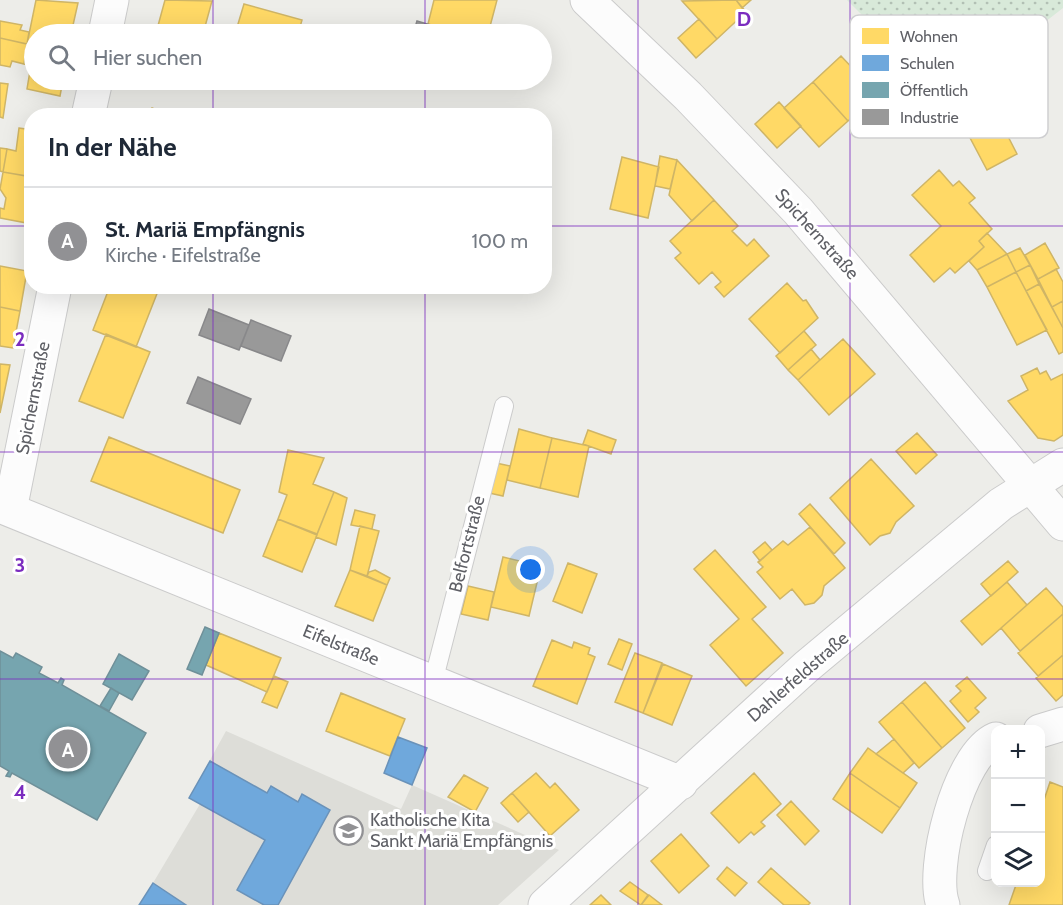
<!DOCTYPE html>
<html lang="de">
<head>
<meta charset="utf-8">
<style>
  :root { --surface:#fff; --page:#f2f2f3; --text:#1f2937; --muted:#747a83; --line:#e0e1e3; --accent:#919194 }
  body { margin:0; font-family:Cabin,sans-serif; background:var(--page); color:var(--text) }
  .controls { position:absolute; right:18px; bottom:18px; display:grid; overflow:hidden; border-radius:12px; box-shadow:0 6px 24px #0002 }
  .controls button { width:54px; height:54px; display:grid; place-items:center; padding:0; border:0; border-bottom:2px solid var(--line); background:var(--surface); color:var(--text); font:30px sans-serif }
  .you { position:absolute; left:531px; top:570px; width:21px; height:21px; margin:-15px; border:4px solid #fff; border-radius:50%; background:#1a73e8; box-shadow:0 0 0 9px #1a73e833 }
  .badge { display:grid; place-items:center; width:39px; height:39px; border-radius:50%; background:var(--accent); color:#fff; font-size:20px; font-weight:700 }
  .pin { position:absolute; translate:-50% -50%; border:3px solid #fff; box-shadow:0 2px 6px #0006 }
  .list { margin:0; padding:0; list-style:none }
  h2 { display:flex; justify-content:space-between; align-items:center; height:78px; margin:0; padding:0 24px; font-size:26px }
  h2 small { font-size:20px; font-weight:400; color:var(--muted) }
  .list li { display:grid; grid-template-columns:39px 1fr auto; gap:18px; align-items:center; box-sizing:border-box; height:108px; padding:0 24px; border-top:2px solid var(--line) }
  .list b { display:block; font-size:22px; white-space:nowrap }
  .list p { margin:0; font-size:20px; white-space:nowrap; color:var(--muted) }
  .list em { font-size:20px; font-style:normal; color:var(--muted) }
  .icon { flex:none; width:33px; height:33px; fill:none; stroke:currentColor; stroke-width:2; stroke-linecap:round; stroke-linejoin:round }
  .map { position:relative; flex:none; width:1063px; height:905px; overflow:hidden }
  .search { position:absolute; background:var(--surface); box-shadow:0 6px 24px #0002; left:24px; top:24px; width:528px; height:66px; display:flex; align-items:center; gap:15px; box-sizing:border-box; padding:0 21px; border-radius:33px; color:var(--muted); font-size:22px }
  .panel { position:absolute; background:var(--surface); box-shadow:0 6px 24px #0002; left:24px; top:108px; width:528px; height:186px; border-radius:24px }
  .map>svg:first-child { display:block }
</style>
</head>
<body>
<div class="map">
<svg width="1063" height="905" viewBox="0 0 1063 905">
  <defs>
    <pattern id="grass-dots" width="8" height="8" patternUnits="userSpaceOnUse" patternTransform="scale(1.5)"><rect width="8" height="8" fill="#d8e9d9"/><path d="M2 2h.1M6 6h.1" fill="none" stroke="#b2c0b4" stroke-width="1.8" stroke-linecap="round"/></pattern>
  </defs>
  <rect width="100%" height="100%" fill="#edede9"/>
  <path fill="#ddddd8" d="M 226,731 L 401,809 L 412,785 L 559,850 L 498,905 L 186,905 L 153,883 L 200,804 L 189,798 Z"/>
  <path fill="url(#grass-dots)" d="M 847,0 L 1063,0 L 1063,8 L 946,99 Z"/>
  <path fill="#ffd966" stroke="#cfb566" stroke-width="1.5" d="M 36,0 L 78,3 L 71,34 L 34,34 L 34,45 L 27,44 Z
    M 165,0 L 212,1 L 203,34 L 156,33 Z
    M 434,0 L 497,0 L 488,34 L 465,34 L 428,24 Z
    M 736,0 L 751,0 L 742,8 Z
    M 736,0 L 746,12 L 717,39 L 682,1 Z
    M 244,4 L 302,20 L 298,34 L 235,34 Z
    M 699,19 L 717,39 L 696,58 L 678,38 Z
    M 0,21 L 22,25 L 20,30 L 29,32 L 27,44 L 0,38 Z
    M 0,38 L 27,44 L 24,64 L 12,61 L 10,67 L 0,65 Z
    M 27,44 L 34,45 L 34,80 L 63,80 L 60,96 L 27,89 L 31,65 L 24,64 Z
    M 841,56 L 877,94 L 848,121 L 813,82 Z
    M 813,82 L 848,121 L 819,147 L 784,108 Z
    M 0,83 L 8,84 L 3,118 L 0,117 Z
    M 779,102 L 801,126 L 777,148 L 755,124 Z
    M 152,108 L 171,116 L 149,116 Z
    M 998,117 L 1017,154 L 987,170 L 968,134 Z
    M 19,128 L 32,130 L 32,177 L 3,172 L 7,149 L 16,151 Z
    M 0,148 L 7,149 L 3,172 L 0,171 Z
    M 660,156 L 677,160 L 670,189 L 655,186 Z
    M 622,157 L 659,167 L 648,218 L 610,209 Z
    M 677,160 L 714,200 L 692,221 L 669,195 Z
    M 939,170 L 953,186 L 959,181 L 975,198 L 969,203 L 992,229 L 979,241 L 984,247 L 955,273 L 950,268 L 934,282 L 910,255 L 941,226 L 912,195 Z
    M 3,172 L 32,177 L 32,224 L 0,218 L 0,208 L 4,209 L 6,198 L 0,189 Z
    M 714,200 L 738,226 L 732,231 L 747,246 L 754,239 L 769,256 L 724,297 L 715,287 L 721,282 L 712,272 L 699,284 L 675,258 L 681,253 L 670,241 Z
    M 987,233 L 1007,254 L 977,270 L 969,261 L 984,247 L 979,241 Z
    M 1045,243 L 1059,268 L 1038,279 L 1025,255 Z
    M 1020,248 L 1030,265 L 1016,272 L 1007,254 Z
    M 1007,254 L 1016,272 L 987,287 L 977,270 Z
    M 1030,265 L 1039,284 L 1026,291 L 1016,272 Z
    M 0,266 L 27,271 L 20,311 L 0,307 Z
    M 1056,269 L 1063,282 L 1063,301 L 1052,307 L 1038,279 Z
    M 1016,272 L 1047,330 L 1017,345 L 987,287 Z
    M 787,283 L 803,301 L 806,300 L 818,318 L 780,353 L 749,319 Z
    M 1039,284 L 1063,328 L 1063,352 L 1059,354 L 1026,291 Z
    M 110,286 L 160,286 L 136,347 L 93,330 Z
    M 1063,301 L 1063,328 L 1052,307 Z
    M 0,307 L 20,311 L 13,348 L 0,346 Z
    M 804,331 L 816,345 L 788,370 L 776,356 Z
    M 106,334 L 150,352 L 123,418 L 79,401 Z
    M 843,339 L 875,374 L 829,415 L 798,380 Z
    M 811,349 L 820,360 L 798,380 L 788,370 Z
    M 0,364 L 10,365 L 0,413 Z
    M 1037,368 L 1040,374 L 1046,371 L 1051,380 L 1063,374 L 1063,435 L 1054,441 L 1038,438 L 1008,401 L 1028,390 L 1021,376 Z
    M 519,429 L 552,438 L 540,488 L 507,480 Z
    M 588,430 L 616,440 L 611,454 L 583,444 Z
    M 917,433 L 937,455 L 916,474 L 896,451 Z
    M 109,437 L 240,490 L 223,533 L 91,481 Z
    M 552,438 L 589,446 L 578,497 L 540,488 Z
    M 288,450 L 324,458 L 313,484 L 334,492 L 317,534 L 278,519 L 287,495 L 279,492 Z
    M 871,459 L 914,506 L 896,522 L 890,533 L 880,536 L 870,545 L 830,498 Z
    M 496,463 L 510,466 L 503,496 L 489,493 Z
    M 334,492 L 347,498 L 336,545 L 316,537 Z
    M 810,504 L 845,543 L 834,554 L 799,514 Z
    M 355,510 L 375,515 L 372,529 L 351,525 Z
    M 278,519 L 317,535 L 302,572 L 263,556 Z
    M 360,526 L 379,531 L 367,576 L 350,570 Z
    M 810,527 L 845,568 L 824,586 L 822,595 L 814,603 L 805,605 L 792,589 L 780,599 L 757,572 L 763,567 L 758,562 L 783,541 L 788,545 Z
    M 765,542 L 772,550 L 760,561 L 753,552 Z
    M 715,550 L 766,607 L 752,619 L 783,653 L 746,686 L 710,645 L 739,619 L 694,569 Z
    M 503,557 L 541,566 L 529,616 L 491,607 Z
    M 1008,561 L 1018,572 L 991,596 L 981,584 Z
    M 568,563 L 597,574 L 582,613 L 553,601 Z
    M 350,570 L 387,585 L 373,621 L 335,606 Z
    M 375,570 L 390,578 L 387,585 L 367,576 L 369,572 Z
    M 1007,582 L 1027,605 L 982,645 L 961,621 Z
    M 468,586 L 494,592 L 488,620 L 461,614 Z
    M 1046,588 L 1063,607 L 1063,614 L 1020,651 L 1001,628 Z
    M 1063,614 L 1063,655 L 1038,676 L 1018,653 Z
    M 219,633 L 281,658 L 267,692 L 206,665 Z
    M 619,639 L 632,644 L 622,670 L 608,664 Z
    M 552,640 L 572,648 L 574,642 L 590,648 L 588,654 L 595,657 L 577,704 L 533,686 Z
    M 635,653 L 662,663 L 643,713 L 615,702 Z
    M 1063,655 L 1063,695 L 1056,701 L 1036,678 Z
    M 663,664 L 692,676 L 672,725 L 643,713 Z
    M 274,676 L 288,682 L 277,708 L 262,702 Z
    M 967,677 L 986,698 L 975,708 L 979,712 L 968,722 L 950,701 L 961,691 L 956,686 Z
    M 925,682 L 965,728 L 942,748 L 902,702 Z
    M 341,693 L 405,719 L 390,756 L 326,731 Z
    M 902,702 L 942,748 L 919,768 L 879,722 Z
    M 894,739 L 914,763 L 903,773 L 876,754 Z
    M 868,748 L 917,783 L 900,808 L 850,773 Z
    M 536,773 L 550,788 L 555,783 L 579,810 L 550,836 L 512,793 Z
    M 754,773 L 781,804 L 761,822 L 765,826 L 754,835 L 751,832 L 739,843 L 711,813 Z
    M 850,773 L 900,808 L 882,833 L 833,799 Z
    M 464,775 L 488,788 L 475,812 L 448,797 Z
    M 1050,782 L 1063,787 L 1063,905 L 1009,905 L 1017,882 L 1040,882 L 1040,812 Z
    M 512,793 L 529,812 L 518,822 L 501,803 Z
    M 791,801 L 819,831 L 805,845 L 777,815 Z
    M 681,834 L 709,866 L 679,893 L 651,861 Z
    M 727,867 L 747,883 L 735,896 L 717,879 Z
    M 771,868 L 810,903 L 808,905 L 784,905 L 758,882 Z
    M 630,882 L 648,895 L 641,905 L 620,891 Z
    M 601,895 L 611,905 L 590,905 Z
    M 649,895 L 662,905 L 641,905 Z"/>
  <path fill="#6fa8dc" stroke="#6a92b9" stroke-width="1.5" d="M 398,737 L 427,748 L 412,785 L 384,773 Z
    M 210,761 L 267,793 L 271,786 L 298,802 L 302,794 L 330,810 L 278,905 L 264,905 L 237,890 L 265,840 L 189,798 Z
    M 153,883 L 186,905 L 139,905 Z"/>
  <path fill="#76a5af" stroke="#6f9099" stroke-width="1.5" d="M 205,627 L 219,633 L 202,675 L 187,669 Z
    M 0,651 L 13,658 L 16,653 L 42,667 L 39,673 L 58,683 L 61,678 L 64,680 L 62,685 L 146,733 L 97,820 L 12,773 L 10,777 L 6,776 L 9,771 L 0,766 Z
    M 119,654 L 149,671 L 132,700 L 103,684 Z
    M 111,688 L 119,693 L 109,711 L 100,706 Z"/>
  <path fill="#999" stroke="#88888a" stroke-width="1.5" d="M 417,21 L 444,29 L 442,34 L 413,34 Z
    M 209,309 L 249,325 L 239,350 L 199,335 Z
    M 251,320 L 291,336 L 281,361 L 241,346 Z
    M 198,377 L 251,399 L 240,424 L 187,403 Z"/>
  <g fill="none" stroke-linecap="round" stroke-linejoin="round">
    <defs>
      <path id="lane" d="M 433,682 L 504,406
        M 987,871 L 996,845"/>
      <path id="street" d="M 587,0 L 688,96 L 798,211 L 1063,524
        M 105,34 L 112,0
        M 88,116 L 96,80
        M 0,506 L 681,783
        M 10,510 L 55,286
        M 1040,731 L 1063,724
        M 545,905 L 806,667 L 1001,504 L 1063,465
        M 943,905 C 930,869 958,755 996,739"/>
    </defs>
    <use href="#lane" stroke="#cbcbcb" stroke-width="20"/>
    <use href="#street" stroke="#cbcbcb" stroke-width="35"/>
    <use href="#lane" stroke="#fcfcfc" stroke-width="18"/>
    <use href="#street" stroke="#fcfcfc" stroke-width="33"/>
  </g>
  <path fill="none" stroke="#7b2cbf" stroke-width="1.5" stroke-opacity="0.55" d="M 213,0 L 213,34M 425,0 L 425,34M 638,0 L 638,905M 850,0 L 850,905M 213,80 L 213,116M 425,80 L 425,116M 0,226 L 32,226M 544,226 L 1063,226M 213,286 L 213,905M 425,286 L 425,905M 0,452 L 1063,452M 0,679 L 1063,679"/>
  <defs>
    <symbol id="school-ring" viewBox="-11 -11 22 22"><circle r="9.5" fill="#fff" stroke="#919194" stroke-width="1.5"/><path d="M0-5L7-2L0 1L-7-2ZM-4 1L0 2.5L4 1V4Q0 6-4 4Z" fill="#919194"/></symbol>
  </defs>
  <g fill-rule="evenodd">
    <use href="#school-ring" x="332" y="814" width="33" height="33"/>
  </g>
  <g text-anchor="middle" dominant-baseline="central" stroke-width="6" stroke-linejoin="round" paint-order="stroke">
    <g font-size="18" fill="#5f6066" stroke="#fff">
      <text transform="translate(817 234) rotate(48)">Spichernstraße</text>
      <text transform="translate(33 398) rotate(-79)">Spichernstraße</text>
      <text transform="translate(467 544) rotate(-76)">Belfortstraße</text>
      <text transform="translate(341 645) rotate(22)">Eifelstraße</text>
      <text transform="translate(798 677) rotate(-41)">Dahlerfeldstraße</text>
    </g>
    <g font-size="18" fill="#5f6066" stroke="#fff" text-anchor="start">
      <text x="370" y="820">Katholische Kita<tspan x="370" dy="21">Sankt Mariä Empfängnis</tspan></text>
    </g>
  </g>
  <rect x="850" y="15" width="198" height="123" rx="9" fill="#fff" stroke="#cfcfd1" stroke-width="1.5"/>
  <rect x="862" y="28" width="27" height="16" fill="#ffd966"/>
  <rect x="862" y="55" width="27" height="16" fill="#6fa8dc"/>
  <rect x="862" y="82" width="27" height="16" fill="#76a5af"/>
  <rect x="862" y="109" width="27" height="16" fill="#999"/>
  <g font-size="16" fill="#5f6066">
    <text x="900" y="42">Wohnen</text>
    <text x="900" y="69">Schulen</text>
    <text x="900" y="96">Öffentlich</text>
    <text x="900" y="123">Industrie</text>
  </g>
  <g font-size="20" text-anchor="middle" font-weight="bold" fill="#7b2cbf" stroke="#fff" stroke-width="6" stroke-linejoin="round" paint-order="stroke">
    <text x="744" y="26">D</text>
    <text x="20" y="346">2</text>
    <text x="20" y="572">3</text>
    <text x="20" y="799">4</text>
  </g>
</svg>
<div class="controls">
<button>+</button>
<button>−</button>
<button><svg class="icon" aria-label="layers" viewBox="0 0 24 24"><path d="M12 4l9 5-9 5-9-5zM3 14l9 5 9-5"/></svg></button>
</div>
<div class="you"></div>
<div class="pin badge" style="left:68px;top:749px">A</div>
<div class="search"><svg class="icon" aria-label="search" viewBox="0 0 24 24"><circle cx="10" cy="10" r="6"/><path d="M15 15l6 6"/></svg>Hier suchen</div>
<section class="panel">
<h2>In der Nähe<small></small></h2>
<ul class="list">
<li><span class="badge">A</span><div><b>St. Mariä Empfängnis</b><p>Kirche · Eifelstraße</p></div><em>100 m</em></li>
</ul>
</section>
</div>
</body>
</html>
